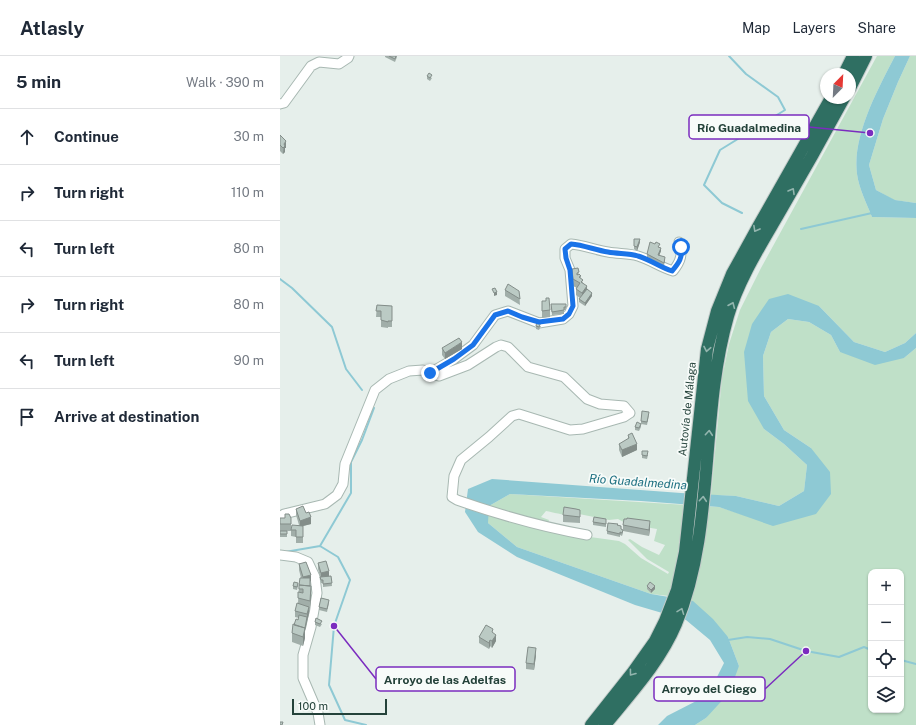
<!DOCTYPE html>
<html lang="en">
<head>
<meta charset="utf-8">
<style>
  :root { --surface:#fff; --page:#f2f2f3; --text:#1f2937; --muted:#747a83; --line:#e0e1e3 }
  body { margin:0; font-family:"Public Sans",sans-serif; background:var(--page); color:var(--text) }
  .controls { position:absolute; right:12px; bottom:12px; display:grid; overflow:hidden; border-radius:8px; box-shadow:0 1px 3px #0004 }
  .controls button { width:36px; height:36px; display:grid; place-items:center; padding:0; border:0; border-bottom:1px solid var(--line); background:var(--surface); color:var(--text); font:20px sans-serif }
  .compass { position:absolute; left:540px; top:12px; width:36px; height:36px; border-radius:50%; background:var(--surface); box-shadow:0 1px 3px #0004; rotate:24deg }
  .scale { position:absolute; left:12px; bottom:10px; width:95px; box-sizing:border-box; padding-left:4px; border:2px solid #24423a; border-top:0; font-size:11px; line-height:14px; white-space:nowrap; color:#24423a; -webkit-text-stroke:3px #f7fbf9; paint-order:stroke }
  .stop { position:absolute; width:12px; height:12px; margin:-9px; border:3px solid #1a73e8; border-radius:50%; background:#fff }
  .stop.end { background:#1a73e8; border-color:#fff; box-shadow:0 1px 4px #0008 }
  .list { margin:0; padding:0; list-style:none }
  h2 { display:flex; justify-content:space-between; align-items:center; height:52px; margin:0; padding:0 16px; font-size:17px }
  h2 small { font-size:13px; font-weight:400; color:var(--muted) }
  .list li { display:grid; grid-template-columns:26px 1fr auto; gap:12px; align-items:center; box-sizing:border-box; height:56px; padding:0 16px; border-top:1px solid var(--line) }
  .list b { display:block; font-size:15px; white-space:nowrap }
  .list em { font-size:13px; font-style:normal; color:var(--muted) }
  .icon { flex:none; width:22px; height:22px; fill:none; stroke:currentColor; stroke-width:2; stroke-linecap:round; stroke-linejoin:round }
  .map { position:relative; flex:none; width:636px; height:669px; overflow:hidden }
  header { display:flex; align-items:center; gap:24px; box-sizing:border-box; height:56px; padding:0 20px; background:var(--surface); border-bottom:1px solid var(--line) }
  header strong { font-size:19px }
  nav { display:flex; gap:22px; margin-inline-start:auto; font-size:14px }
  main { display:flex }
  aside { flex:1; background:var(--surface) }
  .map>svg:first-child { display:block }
</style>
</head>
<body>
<header>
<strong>Atlasly</strong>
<nav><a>Map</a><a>Layers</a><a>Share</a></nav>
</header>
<main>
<aside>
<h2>5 min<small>Walk · 390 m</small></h2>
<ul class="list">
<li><svg class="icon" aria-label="ahead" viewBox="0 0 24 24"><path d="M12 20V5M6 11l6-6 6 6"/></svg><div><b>Continue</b></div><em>30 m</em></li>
<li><svg class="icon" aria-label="right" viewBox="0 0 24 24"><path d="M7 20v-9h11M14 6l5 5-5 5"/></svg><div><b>Turn right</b></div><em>110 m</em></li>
<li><svg class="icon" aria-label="left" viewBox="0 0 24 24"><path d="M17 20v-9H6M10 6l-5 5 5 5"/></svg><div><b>Turn left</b></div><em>80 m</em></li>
<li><svg class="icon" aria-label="right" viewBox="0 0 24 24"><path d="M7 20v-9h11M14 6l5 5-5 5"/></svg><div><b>Turn right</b></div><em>80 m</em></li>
<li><svg class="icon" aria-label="left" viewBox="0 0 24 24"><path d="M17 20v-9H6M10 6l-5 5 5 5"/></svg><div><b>Turn left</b></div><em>90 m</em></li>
<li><svg class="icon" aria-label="arrive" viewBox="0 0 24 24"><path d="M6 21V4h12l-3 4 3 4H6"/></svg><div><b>Arrive at destination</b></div></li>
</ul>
</aside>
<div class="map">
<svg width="636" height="669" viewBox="0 0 636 669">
  <rect width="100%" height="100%" fill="#e6efeb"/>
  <path fill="#bfe0c8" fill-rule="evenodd" d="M 597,0 L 615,0 C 598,33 572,80 577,118 C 579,133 587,148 592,161 L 636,162 L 636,277 L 625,287 L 605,296 L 574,286 L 539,250 L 472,268 L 484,373 L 504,388 L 527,409 L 524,435 L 499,450 L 456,440 L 431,439 L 442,322 L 449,288 L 460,254 L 481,212 Z
    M 630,0 L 636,0 L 636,147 L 614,144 L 596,134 L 589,109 L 603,63 L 618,26 Z
    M 508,263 L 529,266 L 551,279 L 560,296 L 624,302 L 636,292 L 636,669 L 415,669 L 426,662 L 459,610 L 448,581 L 389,540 L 371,538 L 237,491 L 208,467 L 208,458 L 303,480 L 339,485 L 345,488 L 361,502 L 388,518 L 389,516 L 367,503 L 348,484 L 350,483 L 362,491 L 379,499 L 385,489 L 374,485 L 377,473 L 347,468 L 338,463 L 329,464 L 299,458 C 289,461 276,457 266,455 L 261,461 L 269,464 L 267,469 L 209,452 L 209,450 L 230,438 L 439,451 L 464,459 L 536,458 L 531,392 L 504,374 L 484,340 L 483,300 L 491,276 ZM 591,516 L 621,516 L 621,654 L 591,654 Z"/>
  <path fill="#8ec9d4" d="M 615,0 L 630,0 L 618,26 L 603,63 L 589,109 L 596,134 L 615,144 L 636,147 L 636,162 L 592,161 C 587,148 579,133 577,118 C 572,80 598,33 615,0 Z
    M 508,238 L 539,250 L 574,286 L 605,296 L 625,287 L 636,277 L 636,292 L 624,302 L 595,309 L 560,296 L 551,279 L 529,266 L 508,263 L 491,276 L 483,300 L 484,340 L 504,374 L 531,392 L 550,416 L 551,438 L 536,458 L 493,470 L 439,451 L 361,445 L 230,438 L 209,450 L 208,467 L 237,491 L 371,538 L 413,545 L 433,563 L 448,581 L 459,610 L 449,637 L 426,662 L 415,669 L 378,669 L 387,660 L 428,639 L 444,607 L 430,584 L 406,564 L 355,549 L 237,501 L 198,476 L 185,456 L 188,433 L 212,423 L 401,437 L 456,440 L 499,450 L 524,435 L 527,409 L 504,388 L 484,373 L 468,345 L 464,296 L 472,268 L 489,243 Z"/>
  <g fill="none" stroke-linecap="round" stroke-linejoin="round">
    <path stroke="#8ec9d4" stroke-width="2" d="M 449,0 L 466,18 L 498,41 L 505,54 L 440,94 L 424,129 L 442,147 L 462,157
      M 521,173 L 592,157
      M 0,223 L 12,232 L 52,271 L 66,313 L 82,334
      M 40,490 L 71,437 L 71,406 L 82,384 L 94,352
      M 5,496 L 40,490 L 58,501 L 70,524 L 54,570 L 49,629 L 65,664 L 86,669
      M 448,584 L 467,581 L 490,583 L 526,595 L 559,601 L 584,591 L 591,594
      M 621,604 L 636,608"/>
    <defs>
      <path id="minor" d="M 0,48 L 4,47 L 31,10 L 39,6 L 59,8 L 68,2 L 69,0
        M 150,317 L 159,320 L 188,309 L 216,291 L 221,289 L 228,291 L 248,311 L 284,321 L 307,343 L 320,348 L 344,350 L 350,357 L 344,361 L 303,373 L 290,374 L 239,358 L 232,360 L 209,381 L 181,404 L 174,420 L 172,441 L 177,444 C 220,459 262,471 307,479
        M 0,461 L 4,458 L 45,448 L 57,439 L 63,428 L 65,408 L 95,334 L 109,323 L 129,315 L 143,314 L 150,317 L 174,303 L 193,289 L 215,259 L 228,255 L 259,267 L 283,263 L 289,258 L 293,250 L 290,214 L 285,202 L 285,193 L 291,188 C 304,189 315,194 328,196 C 338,198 349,197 358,200 C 371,204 380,211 393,215 C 401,205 403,198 399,186
        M 0,499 L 16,501 L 28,506 L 35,521 L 37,537 L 31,571 L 23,599 L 23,622 L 38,657 L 40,669"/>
      <path id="highway" d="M 564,18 L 573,0
        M 570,32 L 586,0
        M 311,669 L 353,616 L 375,585 L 385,565 L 397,534 L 405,496 L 427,293 L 437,255 L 452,218 L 478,171 L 551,42
        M 325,669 C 351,637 380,606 396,568 C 436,472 419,361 448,260 C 458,225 480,190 498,159 C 521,120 543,81 564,42"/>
    </defs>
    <use href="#minor" stroke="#a8b8b2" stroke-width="11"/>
    <use href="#highway" stroke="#c2cac8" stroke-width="14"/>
    <use href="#minor" stroke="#fff" stroke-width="9"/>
    <use href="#highway" stroke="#2f6f62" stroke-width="12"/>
  </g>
  <path fill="#a1aea9" d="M 105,0 L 117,0 L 117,1 L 115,6 L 105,1 Z
    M 147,20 L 152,22 L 150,25 L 147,23 Z
    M 0,79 L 6,92 L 5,92 L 5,96 L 3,98 L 0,95 Z
    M 360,186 L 357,195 L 354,193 L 354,190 Z
    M 380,191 L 381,195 L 379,200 L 385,205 L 384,210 L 367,201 L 367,198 Z
    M 292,213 L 299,218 L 303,227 L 312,240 L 305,250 L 299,246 L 299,243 L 300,242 L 296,239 L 296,233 L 297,232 L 293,230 L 292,219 Z
    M 225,234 L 239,235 L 240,249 L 225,240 Z
    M 262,245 L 266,245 L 270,254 L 270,261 L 262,262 Z
    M 271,248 L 286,248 L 286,254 L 284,254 L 284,258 L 272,259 Z
    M 97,249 L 112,250 L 112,271 L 108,271 L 108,272 L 101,271 L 101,261 L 96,261 Z
    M 256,270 L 261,270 L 259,274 L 256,273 Z
    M 162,292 L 182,293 L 165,303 L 162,299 Z
    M 369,359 L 367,369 L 361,368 L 361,371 L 359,375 L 355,374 L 355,371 L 361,367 L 361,365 Z
    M 348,379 L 357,394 L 342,401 L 339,394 L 339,388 L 348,383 Z
    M 362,399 L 368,399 L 367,403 L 362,402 Z
    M 16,453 L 26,457 L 31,468 L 23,470 L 23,487 L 16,487 L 16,481 L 11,480 L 11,475 L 0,475 L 0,462 L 11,462 L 11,473 L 19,469 L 16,459 Z
    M 283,459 L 300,460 L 300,467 L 283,466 Z
    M 313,466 L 326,466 L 326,471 L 313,469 Z
    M 337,469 L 341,473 L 343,477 L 342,480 L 340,479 L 340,481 L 327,478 L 327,475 Z
    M 343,469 L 370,472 L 369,480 L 343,475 Z
    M 0,475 L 7,475 L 7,481 L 0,481 Z
    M 38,507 L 49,520 L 51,520 L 52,530 L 43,531 L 43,527 L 41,527 L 41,524 L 38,513 Z
    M 19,508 L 31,525 L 30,526 L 31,539 L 30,555 L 25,574 L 25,582 L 23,590 L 12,586 L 12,577 L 14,569 L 18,564 L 19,562 L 15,561 L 15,555 L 18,547 L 19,529 L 21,522 L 19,514 Z
    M 13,530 L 18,530 L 17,534 L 13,533 Z
    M 367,530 L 375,533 L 371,537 L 367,533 Z
    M 49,547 L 47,556 L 39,554 L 39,551 Z
    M 35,566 L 42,568 L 40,571 L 35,569 Z
    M 213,577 L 216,585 L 212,592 L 210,590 L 209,593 L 199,587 L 199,581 Z
    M 256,599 L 254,614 L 246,613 L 246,607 Z"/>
  <path fill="#838d89" d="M 6,85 L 6,92 L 5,92 L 5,96 L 3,98 L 4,88 Z
    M 360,183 L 360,186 L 357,195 L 357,191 Z
    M 381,192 L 381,195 L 378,202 L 378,199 Z
    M 307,230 L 307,236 L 302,243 L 302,237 Z
    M 217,236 L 217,239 L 214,240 L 214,237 Z
    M 312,237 L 312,240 L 305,250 L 305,247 Z
    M 182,286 L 182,293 L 165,303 L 165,297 Z
    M 357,388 L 357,394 L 342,401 L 342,394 Z
    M 31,461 L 31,468 L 23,470 L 23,487 L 23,470 L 20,471 L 20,465 Z
    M 370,465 L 370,472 L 369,480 L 369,474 Z
    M 49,515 L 49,521 L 41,523 L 41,517 Z
    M 31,519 L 31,525 L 23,527 L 23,521 Z
    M 31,530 L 31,539 L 30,555 L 30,545 Z
    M 375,530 L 375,533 L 371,537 L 371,534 Z
    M 29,551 L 29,557 L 27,565 L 27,558 Z
    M 27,561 L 27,565 L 25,574 L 25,582 L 23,590 L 23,581 Z
    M 216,579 L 216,585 L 212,592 L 212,585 Z
    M 210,584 L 210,590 L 209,593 L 209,587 Z
    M 256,592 L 256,599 L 254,614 L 254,608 Z"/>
  <path fill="#bbcac4" stroke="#838d89" d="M 109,0 L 116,0 L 115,3 Z
    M 149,17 L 152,19 L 150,22 L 147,20 Z
    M 0,79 L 6,85 L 4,88 L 5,90 L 3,92 L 0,89 Z
    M 354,183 L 360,183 L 357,191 L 354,190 Z
    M 370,186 L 375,188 L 376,186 L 380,188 L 378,191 L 381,192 L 378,199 L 385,201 L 384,207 L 367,198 Z
    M 298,212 L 299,216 L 297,217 L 297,219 L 299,218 L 301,220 L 299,221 L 303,224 L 301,226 L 307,230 L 302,237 L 296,233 L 300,227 L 293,223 L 292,213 Z
    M 228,228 L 239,235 L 240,243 L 225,234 Z
    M 215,232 L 217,236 L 214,237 L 212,233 Z
    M 307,233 L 312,237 L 305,247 L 299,243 Z
    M 266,242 L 269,242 L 270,254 L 262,255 L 262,245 L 266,245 Z
    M 271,248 L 286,248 L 286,251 L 284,251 L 284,254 L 272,256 Z
    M 97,249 L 112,250 L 112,265 L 108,265 L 108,266 L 101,264 L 101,255 L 96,255 Z
    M 257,265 L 261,266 L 259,271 L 256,270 Z
    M 179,282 L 182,286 L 165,297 L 162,292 Z
    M 362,355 L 369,356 L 367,366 L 361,365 Z
    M 357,366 L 361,368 L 359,372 L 355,371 Z
    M 352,377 L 357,388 L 342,394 L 339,388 L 349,382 L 348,379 Z
    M 362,395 L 368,395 L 367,400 L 362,399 Z
    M 23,450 L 26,457 L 29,456 L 31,461 L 20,465 L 16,453 Z
    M 284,451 L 296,453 L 300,454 L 300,461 L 283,459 Z
    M 5,458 L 9,458 L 11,462 L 11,468 L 0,468 L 0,462 L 5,462 Z
    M 314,461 L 326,463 L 326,468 L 313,466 Z
    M 347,462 L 370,465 L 369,474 L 343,469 L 344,463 L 347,463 Z
    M 328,467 L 338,468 L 337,469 L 341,470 L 341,473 L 343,474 L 342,477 L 340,476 L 340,478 L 327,475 Z
    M 12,469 L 23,470 L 23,481 L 16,481 L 16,474 L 11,474 Z
    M 0,475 L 7,475 L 7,478 L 0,478 Z
    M 46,505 L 49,515 L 41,517 L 38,507 Z
    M 26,506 L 31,519 L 23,521 L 19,508 Z
    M 51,520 L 52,527 L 43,528 L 43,524 L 41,524 L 40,521 Z
    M 20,522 L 30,522 L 30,530 L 19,529 Z
    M 14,526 L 18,527 L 17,531 L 13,530 Z
    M 370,526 L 375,530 L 371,534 L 367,530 Z
    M 19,529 L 31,530 L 30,545 L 18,542 L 18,536 L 23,537 L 23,533 L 19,533 Z
    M 41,542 L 49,544 L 47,553 L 39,551 Z
    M 17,547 L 29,551 L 27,558 L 15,555 Z
    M 19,559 L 27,561 L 25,572 L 14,569 L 16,563 L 18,564 Z
    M 36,562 L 42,565 L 40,568 L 35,566 Z
    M 13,568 L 25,572 L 23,581 L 12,577 Z
    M 206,569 L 213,573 L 212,576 L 216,579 L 212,585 L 210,584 L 209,587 L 199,581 Z
    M 248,591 L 256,592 L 254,608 L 246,607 Z
    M 0,666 L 3,666 L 2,669 L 0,669 Z"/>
  <defs><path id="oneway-chevron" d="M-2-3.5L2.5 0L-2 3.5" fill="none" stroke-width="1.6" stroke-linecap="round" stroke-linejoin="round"/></defs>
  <g stroke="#93b5ae">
    <use href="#oneway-chevron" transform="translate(512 135) rotate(-60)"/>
    <use href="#oneway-chevron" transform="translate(476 173) rotate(119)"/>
    <use href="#oneway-chevron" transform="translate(452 249) rotate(-67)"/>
    <use href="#oneway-chevron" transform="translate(427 293) rotate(101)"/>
    <use href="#oneway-chevron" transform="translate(429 377) rotate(-85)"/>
    <use href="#oneway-chevron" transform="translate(423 443) rotate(-85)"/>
    <use href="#oneway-chevron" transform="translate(401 555) rotate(-69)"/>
    <use href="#oneway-chevron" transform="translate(352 617) rotate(127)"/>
  </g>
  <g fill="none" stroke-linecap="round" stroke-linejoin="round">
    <path stroke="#1a73e8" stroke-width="5" d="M 150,317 L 174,303 L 193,289 L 215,259 L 228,255 L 242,261 L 259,266 L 283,263 L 289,258 L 293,250 L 290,214 L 286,202 L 285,193 L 291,188 C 304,189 315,194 328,196 C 338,198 349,197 358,200 C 371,204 380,211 392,215 C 399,207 403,201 401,191"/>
  </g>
  <g text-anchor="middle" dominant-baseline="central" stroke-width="3.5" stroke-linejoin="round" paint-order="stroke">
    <g font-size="11" fill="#24423a" stroke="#f7fbf9">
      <text transform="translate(407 353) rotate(-84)">Autovía de Málaga</text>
    </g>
    <g font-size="12" font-style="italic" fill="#1c6f80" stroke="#f7fbf9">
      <text transform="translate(358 426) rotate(4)">Río Guadalmedina</text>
    </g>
  </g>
  <path fill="none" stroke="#7b2cbf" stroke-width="1.5" d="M590 77L529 71M54 570L96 623M526 595L485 633"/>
  <g fill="#7b2cbf" stroke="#f7fbf9" stroke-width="1.5">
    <circle cx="590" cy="77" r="4"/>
    <circle cx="54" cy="570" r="4"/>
    <circle cx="526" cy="595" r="4"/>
  </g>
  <g fill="#f7fbf9" stroke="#7b2cbf" stroke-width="1.5">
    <rect x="409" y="59" width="120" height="24" rx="4"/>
    <rect x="96" y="611" width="139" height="24" rx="4"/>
    <rect x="374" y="621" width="111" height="24" rx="4"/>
  </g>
  <g font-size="12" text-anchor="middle" font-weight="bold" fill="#24423a">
    <text x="469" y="76">Río Guadalmedina</text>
    <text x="165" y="628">Arroyo de las Adelfas</text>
    <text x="429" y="637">Arroyo del Ciego</text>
  </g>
</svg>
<div class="controls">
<button>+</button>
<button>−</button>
<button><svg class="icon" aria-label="locate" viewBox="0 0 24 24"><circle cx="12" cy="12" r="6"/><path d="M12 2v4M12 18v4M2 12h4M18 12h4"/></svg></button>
<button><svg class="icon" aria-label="layers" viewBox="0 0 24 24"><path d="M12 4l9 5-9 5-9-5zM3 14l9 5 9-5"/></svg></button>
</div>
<svg class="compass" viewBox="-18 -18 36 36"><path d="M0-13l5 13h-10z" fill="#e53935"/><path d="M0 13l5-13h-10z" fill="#747a83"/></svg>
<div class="scale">100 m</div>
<div class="stop" style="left:401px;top:191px"></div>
<div class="stop end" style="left:150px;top:317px"></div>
</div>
</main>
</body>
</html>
